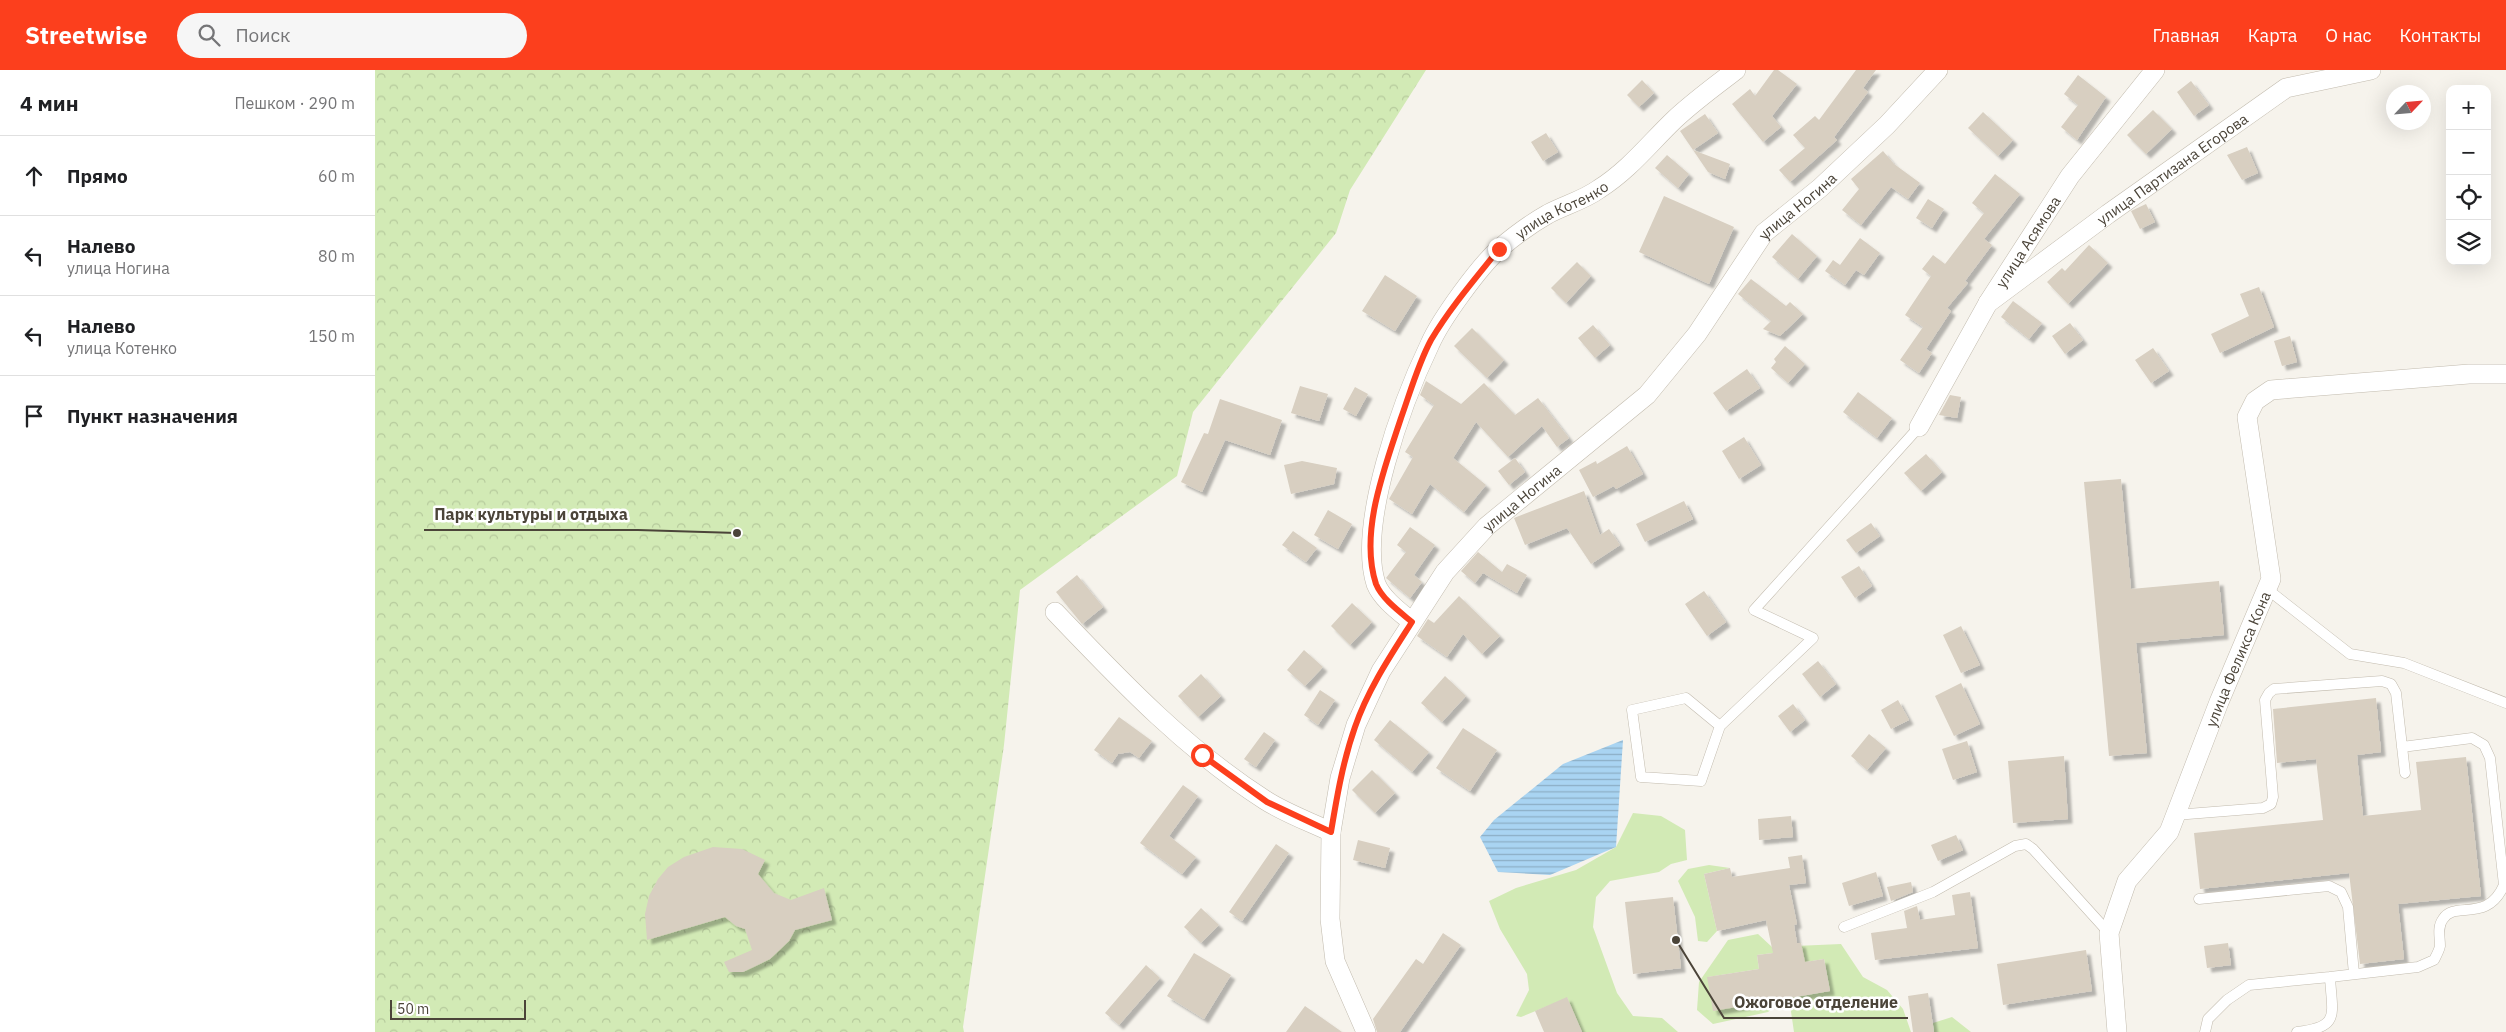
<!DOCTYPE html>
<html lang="ru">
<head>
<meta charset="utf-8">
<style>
  :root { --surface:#fff; --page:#f6f6f6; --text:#202124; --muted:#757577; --line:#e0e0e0; --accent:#fc3f1d }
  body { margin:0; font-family:"IBM Plex Sans",sans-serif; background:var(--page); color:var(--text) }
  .controls { position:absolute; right:15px; top:15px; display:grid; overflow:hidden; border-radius:10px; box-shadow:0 5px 20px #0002 }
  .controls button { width:45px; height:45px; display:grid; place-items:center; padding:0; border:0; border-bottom:1px solid var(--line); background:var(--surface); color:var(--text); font:25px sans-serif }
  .compass { position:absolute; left:2011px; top:15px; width:45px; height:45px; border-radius:50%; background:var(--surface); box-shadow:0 5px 20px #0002; rotate:64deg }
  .scale { position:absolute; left:15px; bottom:12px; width:136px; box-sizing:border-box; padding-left:5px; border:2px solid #4b4439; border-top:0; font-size:14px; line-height:18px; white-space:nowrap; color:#4b4439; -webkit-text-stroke:4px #fff; paint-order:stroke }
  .stop { position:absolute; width:15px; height:15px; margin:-11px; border:4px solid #fc3f1d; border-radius:50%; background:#fff }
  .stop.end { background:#fc3f1d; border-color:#fff; box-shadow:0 1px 5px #0008 }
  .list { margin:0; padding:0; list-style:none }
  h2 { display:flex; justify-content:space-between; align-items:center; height:65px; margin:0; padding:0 20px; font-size:21px }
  h2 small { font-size:16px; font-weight:400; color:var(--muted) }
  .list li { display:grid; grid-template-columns:32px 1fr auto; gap:15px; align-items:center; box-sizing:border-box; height:80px; padding:0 20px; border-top:1px solid var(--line) }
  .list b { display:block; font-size:19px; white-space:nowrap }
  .list p { margin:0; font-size:16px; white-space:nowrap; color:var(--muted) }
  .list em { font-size:16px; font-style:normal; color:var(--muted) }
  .icon { flex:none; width:28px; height:28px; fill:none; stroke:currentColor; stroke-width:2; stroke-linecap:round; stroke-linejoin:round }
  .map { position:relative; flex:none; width:2131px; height:962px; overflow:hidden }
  header { display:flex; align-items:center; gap:30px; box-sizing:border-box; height:70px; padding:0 25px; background:var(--accent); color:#fff }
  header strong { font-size:24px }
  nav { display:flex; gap:28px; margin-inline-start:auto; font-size:18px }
  .search { width:350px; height:45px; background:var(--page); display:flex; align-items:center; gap:12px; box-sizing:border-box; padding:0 18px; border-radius:28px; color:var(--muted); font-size:19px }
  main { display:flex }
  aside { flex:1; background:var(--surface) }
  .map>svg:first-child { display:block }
</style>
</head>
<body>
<header>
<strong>Streetwise</strong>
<div class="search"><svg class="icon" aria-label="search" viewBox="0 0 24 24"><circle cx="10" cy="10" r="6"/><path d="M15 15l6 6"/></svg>Поиск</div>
<nav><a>Главная</a><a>Карта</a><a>О нас</a><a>Контакты</a></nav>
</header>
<main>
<aside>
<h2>4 мин<small>Пешком · 290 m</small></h2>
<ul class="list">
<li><svg class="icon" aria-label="ahead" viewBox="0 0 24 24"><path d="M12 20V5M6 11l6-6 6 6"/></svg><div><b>Прямо</b></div><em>60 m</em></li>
<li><svg class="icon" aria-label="left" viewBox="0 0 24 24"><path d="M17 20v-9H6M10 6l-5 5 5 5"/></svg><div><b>Налево</b><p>улица Ногина</p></div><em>80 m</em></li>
<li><svg class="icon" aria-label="left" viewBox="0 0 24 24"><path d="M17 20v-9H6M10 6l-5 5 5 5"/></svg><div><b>Налево</b><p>улица Котенко</p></div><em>150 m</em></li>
<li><svg class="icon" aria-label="arrive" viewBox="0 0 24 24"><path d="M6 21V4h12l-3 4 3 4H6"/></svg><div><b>Пункт назначения</b></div></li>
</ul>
</aside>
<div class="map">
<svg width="2131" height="962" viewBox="0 0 2131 962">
  <defs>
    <pattern id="park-crowns" width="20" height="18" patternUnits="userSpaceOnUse" patternTransform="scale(1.25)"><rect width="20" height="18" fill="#d2eab5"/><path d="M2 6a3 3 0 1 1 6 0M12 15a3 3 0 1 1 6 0" fill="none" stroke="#b6ca9c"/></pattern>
    <pattern id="water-rules" width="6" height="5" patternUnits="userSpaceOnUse" patternTransform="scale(1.25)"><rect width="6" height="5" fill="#a9d4f2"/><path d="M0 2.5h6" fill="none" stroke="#8caec5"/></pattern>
    <filter id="shadow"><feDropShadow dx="4.5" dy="4.5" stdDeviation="1" flood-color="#0004"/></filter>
  </defs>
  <rect width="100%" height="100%" fill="#f6f3ec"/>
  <path fill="#d2eab5" d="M 1258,743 L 1286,746 L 1310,760 L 1312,790 L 1296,794 L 1284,802 L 1235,811 L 1221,827 L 1218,857 L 1242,923 L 1258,946 L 1287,948 L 1303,962 L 1207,962 L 1192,928 L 1146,947 L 1141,946 L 1154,920 L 1152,904 L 1125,859 L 1114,831 L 1141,818 L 1201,800 L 1241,777 Z
    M 1334,795 L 1355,798 L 1329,804 L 1342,861 L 1332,872 L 1323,871 L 1320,847 L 1303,811 L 1313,799 Z
    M 1383,864 L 1397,877 L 1466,874 L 1488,907 L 1512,920 L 1528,939 L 1536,962 L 1419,962 L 1414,928 L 1455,921 L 1449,889 L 1408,896 L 1398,883 L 1382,885 L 1384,899 L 1333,907 L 1402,930 L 1401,935 L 1393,942 L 1338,954 L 1322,940 L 1324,912 L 1353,870 Z
    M 1577,947 L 1596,962 L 1559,962 L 1558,953 Z"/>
  <path fill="url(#park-crowns)" d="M 0,0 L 1051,0 L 975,120 L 961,163 L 818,342 L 802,406 L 645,520 L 629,675 L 588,957 L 589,962 L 0,962 Z"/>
  <path fill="url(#water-rules)" d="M 1248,670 L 1241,777 L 1175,805 L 1123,802 L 1105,767 L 1119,750 L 1188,694 Z"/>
  <path fill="#d8cfc1" filter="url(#shadow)" d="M 1399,0 L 1403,0 L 1422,14 L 1397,46 L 1406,57 L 1388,72 L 1357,34 L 1375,19 L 1380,26 Z
    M 1481,0 L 1501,0 L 1488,18 L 1493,22 L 1459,67 L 1462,70 L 1415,112 L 1404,100 L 1430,78 L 1418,65 L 1440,46 L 1444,50 Z
    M 1703,5 L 1731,27 L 1702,70 L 1686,57 L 1703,35 L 1689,24 Z
    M 1267,10 L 1279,23 L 1264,37 L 1252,25 Z
    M 1816,11 L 1834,35 L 1819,46 L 1802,22 Z
    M 1778,40 L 1797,59 L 1771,84 L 1752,65 Z
    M 1608,42 L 1638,70 L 1623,86 L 1593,58 Z
    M 1330,44 L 1343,63 L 1318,80 L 1305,61 Z
    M 1171,63 L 1183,82 L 1168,91 L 1156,72 Z
    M 1872,77 L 1883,103 L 1867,110 L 1852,85 Z
    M 1318,80 L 1355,94 L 1350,109 L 1333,102 Z
    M 1508,81 L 1519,94 L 1545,113 L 1533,129 L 1516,117 L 1486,155 L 1467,140 L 1484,119 L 1476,109 Z
    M 1292,85 L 1314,104 L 1303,118 L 1280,98 Z
    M 1620,104 L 1645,124 L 1609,169 L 1617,175 L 1590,211 L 1593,213 L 1572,238 L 1576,241 L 1551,279 L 1557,283 L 1544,303 L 1525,290 L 1548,257 L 1530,245 L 1556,206 L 1547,199 L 1558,185 L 1570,194 L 1609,143 L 1597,133 Z
    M 1289,126 L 1359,157 L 1334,214 L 1264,182 Z
    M 1553,129 L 1569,139 L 1557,158 L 1541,148 Z
    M 1771,134 L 1780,152 L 1765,159 L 1756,141 Z
    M 1417,164 L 1442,186 L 1423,209 L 1397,187 Z
    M 1485,168 L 1505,183 L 1489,205 L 1481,200 L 1470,215 L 1450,201 L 1458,190 L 1465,195 Z
    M 1714,175 L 1733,193 L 1693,234 L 1672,212 L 1687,198 L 1690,201 Z
    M 1202,192 L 1216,206 L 1191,233 L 1176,218 Z
    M 1010,205 L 1042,226 L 1020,261 L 987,241 Z
    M 1376,209 L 1411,236 L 1415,232 L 1428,244 L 1405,266 L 1388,259 L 1396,251 L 1363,224 Z
    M 1884,217 L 1899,257 L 1845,283 L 1836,264 L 1874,246 L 1865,224 Z
    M 1638,231 L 1667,253 L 1654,269 L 1626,247 Z
    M 1695,253 L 1708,270 L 1690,284 L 1677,266 Z
    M 1218,255 L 1235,275 L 1220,288 L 1203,268 Z
    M 1097,258 L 1129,290 L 1112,308 L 1079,276 Z
    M 1915,266 L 1922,292 L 1907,296 L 1899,271 Z
    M 1410,276 L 1430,294 L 1413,313 L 1396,298 L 1401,292 L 1399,289 Z
    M 1778,278 L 1794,301 L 1776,313 L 1760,290 Z
    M 1372,299 L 1385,318 L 1351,341 L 1338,323 Z
    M 1051,311 L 1086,334 L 1109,313 L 1140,345 L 1163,328 L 1194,368 L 1182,377 L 1167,356 L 1133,387 L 1101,352 L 1078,388 L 1111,415 L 1089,442 L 1055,414 L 1037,444 L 1014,429 L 1038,387 L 1030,382 L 1059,335 L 1045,325 Z
    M 925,316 L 953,324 L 944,351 L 916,343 Z
    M 980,317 L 993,324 L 981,346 L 968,339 Z
    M 1483,322 L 1517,348 L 1502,368 L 1468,342 Z
    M 1575,325 L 1586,327 L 1582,348 L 1564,345 Z
    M 845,329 L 907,350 L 895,385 L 850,370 L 827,422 L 806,412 L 829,363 L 833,364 Z
    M 1369,367 L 1386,395 L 1364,409 L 1347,381 Z
    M 1252,376 L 1268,404 L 1241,419 L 1239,416 L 1218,427 L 1204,400 L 1221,391 L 1222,394 Z
    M 1551,384 L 1567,402 L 1546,421 L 1529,403 Z
    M 1140,388 L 1150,402 L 1134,415 L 1123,401 Z
    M 927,391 L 962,398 L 959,414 L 916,424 L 909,395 Z
    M 1746,409 L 1756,519 L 1844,511 L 1849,565 L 1761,573 L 1772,683 L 1734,686 L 1709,412 Z
    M 1209,421 L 1225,465 L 1234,459 L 1245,475 L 1216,494 L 1192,458 L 1150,475 L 1139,448 Z
    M 1309,431 L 1318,449 L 1270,472 L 1261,454 Z
    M 953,440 L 977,454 L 963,479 L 939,465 Z
    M 1496,453 L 1505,466 L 1481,483 L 1471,470 Z
    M 1035,457 L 1060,475 L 1039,505 L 1047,512 L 1035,528 L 1011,508 L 1031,482 L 1022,475 Z
    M 918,461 L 942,478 L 931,492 L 907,475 Z
    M 1103,482 L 1127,502 L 1132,494 L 1152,505 L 1142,523 L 1108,503 L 1100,513 L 1086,501 Z
    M 1484,496 L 1497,516 L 1480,528 L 1466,507 Z
    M 702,505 L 728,537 L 707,554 L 681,522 Z
    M 1329,521 L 1351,552 L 1332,566 L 1310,534 Z
    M 1084,526 L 1125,566 L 1107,584 L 1088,564 L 1072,587 L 1042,566 L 1053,549 L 1059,553 Z
    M 977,533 L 997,552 L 975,575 L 956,556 Z
    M 1586,556 L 1605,595 L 1586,603 L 1568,565 Z
    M 929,580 L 948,597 L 930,616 L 912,600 Z
    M 1443,591 L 1461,614 L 1445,627 L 1427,604 Z
    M 826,604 L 846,626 L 823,647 L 803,626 Z
    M 1070,606 L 1091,626 L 1067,652 L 1046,633 Z
    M 1586,613 L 1605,654 L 1579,666 L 1560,626 Z
    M 945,620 L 960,630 L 943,655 L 929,645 Z
    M 2001,628 L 2006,682 L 1982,685 L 1988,746 L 2046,740 L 2041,692 L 2091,687 L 2106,826 L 2023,834 L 2029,889 L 1985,894 L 1974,803 L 1825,819 L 1819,763 L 1948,750 L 1941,689 L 1902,693 L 1898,639 Z
    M 1523,630 L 1534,650 L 1516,659 L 1506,640 Z
    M 1418,634 L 1430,650 L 1415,662 L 1403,646 Z
    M 744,647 L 777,671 L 764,688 L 755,682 L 743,684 L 737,693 L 719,680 Z
    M 1015,650 L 1054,682 L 1037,702 L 999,670 Z
    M 1088,658 L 1122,680 L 1095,721 L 1061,698 Z
    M 889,662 L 900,670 L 881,697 L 869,689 Z
    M 1494,664 L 1511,678 L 1492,700 L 1476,686 Z
    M 1592,671 L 1602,702 L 1578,710 L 1567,679 Z
    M 1689,686 L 1693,749 L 1638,753 L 1633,691 Z
    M 997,700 L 1020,723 L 1000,743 L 977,720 Z
    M 808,715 L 823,726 L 794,766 L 821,787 L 807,804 L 765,773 Z
    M 1416,746 L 1418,767 L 1384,770 L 1383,749 Z
    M 1581,765 L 1588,780 L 1563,791 L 1556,775 Z
    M 983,770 L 1015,778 L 1010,798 L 978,790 Z
    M 901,774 L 914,783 L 867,851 L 854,842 Z
    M 338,777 L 367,779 L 390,790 L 383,804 L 399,823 L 416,830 L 449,818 L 457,850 L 420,860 L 414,871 L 395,889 L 368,902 L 354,902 L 349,892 L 377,880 L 370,859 L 361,856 L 350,847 L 272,870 L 270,844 L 274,826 L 283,809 L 293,797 L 309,787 Z
    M 1427,785 L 1431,813 L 1414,815 L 1422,854 L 1419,855 L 1422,873 L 1426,873 L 1430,892 L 1449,889 L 1455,921 L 1338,941 L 1332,907 L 1384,899 L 1382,885 L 1398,883 L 1391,850 L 1342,861 L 1329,804 L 1355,798 L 1357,807 L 1415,798 L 1413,787 Z
    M 1501,802 L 1508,826 L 1474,836 L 1467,813 Z
    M 1536,812 L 1538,822 L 1516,831 L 1512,817 Z
    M 1595,822 L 1603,878 L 1500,890 L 1496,863 L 1532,858 L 1529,841 L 1542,836 L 1545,850 L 1580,845 L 1577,825 Z
    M 1298,827 L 1306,898 L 1258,904 L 1250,832 Z
    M 826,838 L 844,855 L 826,873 L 809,857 Z
    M 1068,863 L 1086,875 L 1025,962 L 1002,962 L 998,949 L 1041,889 L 1048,894 Z
    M 1853,873 L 1856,895 L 1832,898 L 1829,876 Z
    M 1711,880 L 1717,921 L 1628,935 L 1622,894 Z
    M 819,883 L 856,905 L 829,949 L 792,926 Z
    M 771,895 L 785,908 L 744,955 L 730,943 Z
    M 1553,923 L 1559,962 L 1538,962 L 1533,926 Z
    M 1192,927 L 1207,962 L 1169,962 L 1160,941 Z
    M 930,936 L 967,962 L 911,962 Z"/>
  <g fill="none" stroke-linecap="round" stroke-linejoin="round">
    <defs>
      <path id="service" d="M 1892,519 L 1975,584 L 2029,593 L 2131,633
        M 1345,656 L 1311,628 L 1257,640 L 1266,707 L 1326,711 L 1345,656 L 1438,568 L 1379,540 L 1544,357
        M 1800,745 L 1888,738 L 1896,734 L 1898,727 L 1890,630 L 1894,623 L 1899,619 L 2007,611 L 2016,614 L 2021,623 L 2030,703
        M 1824,829 L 1954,816 L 1966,822 L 1973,837 L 1979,904
        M 1469,857 L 1558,822 L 1640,776 L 1651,774 L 1658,779 L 1734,863
        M 1955,907 L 2043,897 L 2059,890 C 2061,886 2064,881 2065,876 C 2065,867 2062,857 2068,849 C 2080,830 2112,854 2129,815 L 2115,688 L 2109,675 L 2097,668 L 2027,677
        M 1830,962 L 1833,949 L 1852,930 L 1874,915 L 1955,907 C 1957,945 1966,957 1922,962"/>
      <g id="minor">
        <path id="s1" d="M 1613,233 L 1733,144 L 1911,18 L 1996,0"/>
        <path id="s2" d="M 1544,357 L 1613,233 L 1695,106 L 1780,0"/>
        <path d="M 680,542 C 746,611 809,678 890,730 C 910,743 935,752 956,762"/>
        <path id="s3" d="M 1037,552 C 1025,542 1007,529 1001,514 C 982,454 1028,330 1055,274 C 1066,249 1104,197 1124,179 C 1138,167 1157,153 1173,144 C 1190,135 1209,130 1224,119 C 1254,100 1274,74 1299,50 C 1318,32 1340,16 1361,0"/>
        <path id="s4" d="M 991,962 L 960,891 L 955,849 L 956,762 L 965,708 L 981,655 L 1006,601 L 1070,502 L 1112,456 L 1272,325 L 1322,264 L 1389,163 L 1445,118 L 1512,55 L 1563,0"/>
        <path id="s5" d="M 1742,962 L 1734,863 L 1752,811 L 1794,762 L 1844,632 L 1896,509 L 1872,347 L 1880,331 L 1896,320 L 2094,304 L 2131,304"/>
      </g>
    </defs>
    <use href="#service" stroke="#c2bbae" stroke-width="11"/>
    <use href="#minor" stroke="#c2bbae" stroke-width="20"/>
    <use href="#service" stroke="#fff" stroke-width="10"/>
    <use href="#minor" stroke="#fff" stroke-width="19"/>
  </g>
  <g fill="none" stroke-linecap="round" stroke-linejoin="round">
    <path stroke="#fc3f1d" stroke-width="6" d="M 827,685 L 892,732 L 956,762 C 962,726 968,691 980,657 C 993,619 1016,585 1037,552 C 1025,542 1007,529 1001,514 C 984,462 1010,397 1026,348 C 1035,323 1043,294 1056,270 C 1075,238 1100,209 1124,179"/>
  </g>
  <g text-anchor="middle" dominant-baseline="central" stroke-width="5" stroke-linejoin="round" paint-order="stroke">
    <g font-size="15" fill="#4b4439" stroke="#fff">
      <text stroke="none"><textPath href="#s1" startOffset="228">улица Партизана Егорова</textPath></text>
      <text stroke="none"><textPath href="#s4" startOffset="1006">улица Ногина</textPath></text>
      <text stroke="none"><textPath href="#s3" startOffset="495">улица Котенко</textPath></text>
      <text stroke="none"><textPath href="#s2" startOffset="215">улица Асямова</textPath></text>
      <text stroke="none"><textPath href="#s4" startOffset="601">улица Ногина</textPath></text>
      <text stroke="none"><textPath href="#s5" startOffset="405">улица Феликса Кона</textPath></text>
    </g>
  </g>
  <path fill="none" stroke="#4b4439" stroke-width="2" d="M362 463L263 460H49M1301 870L1349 948H1533"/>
  <g fill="#4b4439" stroke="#fff" stroke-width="2">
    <circle cx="362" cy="463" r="5"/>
    <circle cx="1301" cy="870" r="5"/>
  </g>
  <g font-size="16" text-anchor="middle" font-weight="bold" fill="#4b4439" stroke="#fff" stroke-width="5" stroke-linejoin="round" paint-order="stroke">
    <text x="156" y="450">Парк культуры и отдыха</text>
    <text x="1441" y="938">Ожоговое отделение</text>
  </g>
</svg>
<div class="controls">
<button>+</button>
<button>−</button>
<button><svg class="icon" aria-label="locate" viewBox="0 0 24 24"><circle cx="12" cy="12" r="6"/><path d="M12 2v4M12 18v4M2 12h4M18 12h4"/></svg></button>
<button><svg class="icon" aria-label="layers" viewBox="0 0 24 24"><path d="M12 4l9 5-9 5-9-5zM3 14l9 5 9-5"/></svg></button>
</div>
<svg class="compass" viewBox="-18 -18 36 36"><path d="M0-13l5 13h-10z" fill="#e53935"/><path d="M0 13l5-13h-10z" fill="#757577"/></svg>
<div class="scale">50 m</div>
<div class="stop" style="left:827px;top:685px"></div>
<div class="stop end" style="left:1124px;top:179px"></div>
</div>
</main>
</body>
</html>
